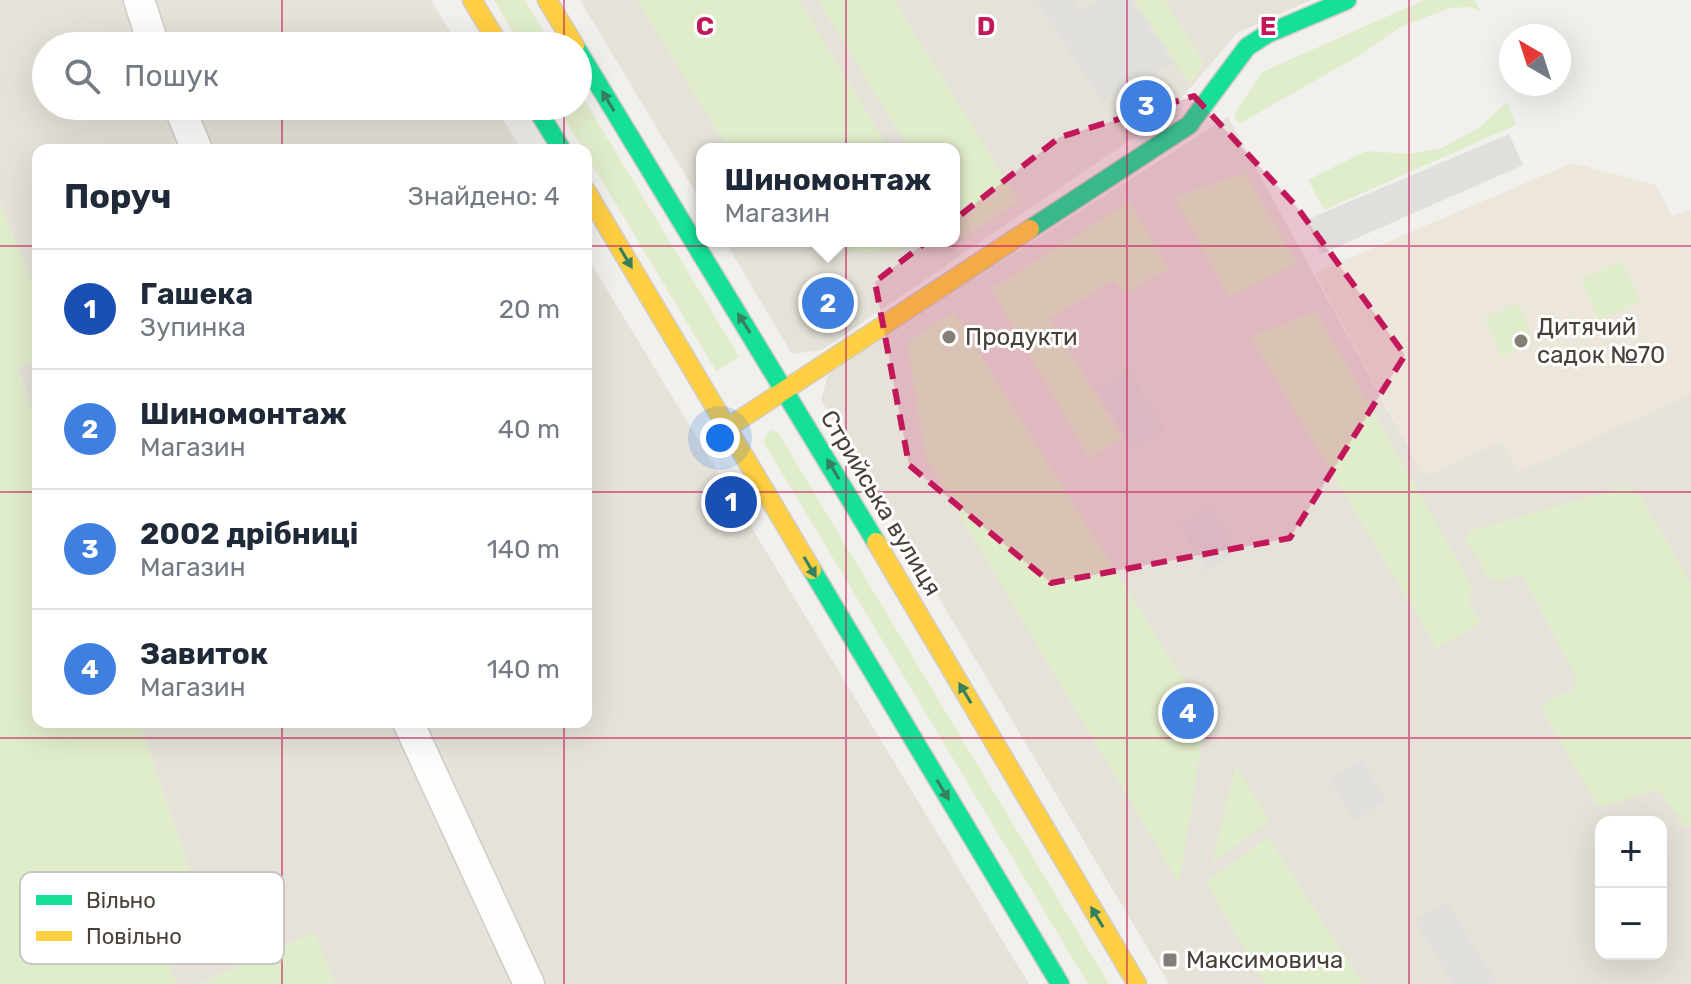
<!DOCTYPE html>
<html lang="uk">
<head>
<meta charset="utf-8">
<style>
  :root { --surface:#fff; --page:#f2f2f3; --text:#1f2937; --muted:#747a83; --line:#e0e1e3; --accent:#847e76 }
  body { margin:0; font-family:Rubik,sans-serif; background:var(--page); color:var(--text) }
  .controls { position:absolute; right:24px; bottom:24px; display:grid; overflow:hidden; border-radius:16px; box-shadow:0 8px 32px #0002 }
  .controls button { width:72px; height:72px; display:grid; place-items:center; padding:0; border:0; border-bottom:2px solid var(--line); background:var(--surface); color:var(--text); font:40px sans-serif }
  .compass { position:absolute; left:1499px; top:24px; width:72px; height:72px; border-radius:50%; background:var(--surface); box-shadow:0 8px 32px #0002; rotate:321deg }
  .you { position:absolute; left:720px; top:438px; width:28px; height:28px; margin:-20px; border:6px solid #fff; border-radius:50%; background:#1a73e8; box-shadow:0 0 0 12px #1a73e833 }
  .badge { display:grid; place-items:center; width:52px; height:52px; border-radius:50%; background:var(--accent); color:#fff; font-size:26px; font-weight:700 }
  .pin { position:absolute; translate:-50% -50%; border:4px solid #fff; box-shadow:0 2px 8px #0006 }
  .popup { position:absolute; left:696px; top:143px; width:264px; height:104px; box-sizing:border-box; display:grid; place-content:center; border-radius:16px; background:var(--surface); filter:drop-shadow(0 2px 6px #0005); font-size:26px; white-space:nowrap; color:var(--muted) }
  .popup b { font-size:30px; color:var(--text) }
  .popup::after { content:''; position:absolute; left:50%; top:100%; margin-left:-16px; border:16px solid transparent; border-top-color:var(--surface) }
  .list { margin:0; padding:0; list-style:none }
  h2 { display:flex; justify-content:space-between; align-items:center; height:104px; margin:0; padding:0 32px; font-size:34px }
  h2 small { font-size:26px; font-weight:400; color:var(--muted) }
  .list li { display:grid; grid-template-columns:52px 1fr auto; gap:24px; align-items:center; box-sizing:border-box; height:120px; padding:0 32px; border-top:2px solid var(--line) }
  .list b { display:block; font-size:30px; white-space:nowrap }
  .list p { margin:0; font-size:26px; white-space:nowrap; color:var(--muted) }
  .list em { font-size:26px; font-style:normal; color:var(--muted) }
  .icon { flex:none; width:44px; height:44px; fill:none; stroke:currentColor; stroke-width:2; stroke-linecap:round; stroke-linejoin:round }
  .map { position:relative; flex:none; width:1691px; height:984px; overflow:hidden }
  .search { position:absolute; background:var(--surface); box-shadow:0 8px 32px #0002; left:32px; top:32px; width:560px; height:88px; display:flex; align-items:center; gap:20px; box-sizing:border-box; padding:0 28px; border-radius:44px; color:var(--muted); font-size:30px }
  .panel { position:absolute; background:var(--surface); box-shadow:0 8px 32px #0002; left:32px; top:144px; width:560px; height:584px; border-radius:16px }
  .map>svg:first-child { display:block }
</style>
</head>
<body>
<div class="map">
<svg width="1691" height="984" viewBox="0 0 1691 984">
  <rect width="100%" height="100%" fill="#f2f0ec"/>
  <path fill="#e6e2d9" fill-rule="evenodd" d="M 0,0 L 431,0 L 459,46 L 46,46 L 46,106 L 495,106 L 522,150 L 38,150 L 38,295 L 0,204 Z
    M 580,0 L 1311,0 L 1237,33 L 1168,114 L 822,350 L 792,354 L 725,241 L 954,241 L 954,149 L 702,149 L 702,203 Z
    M 1228,117 L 1424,476 L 1502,441 L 1519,472 L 1691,394 L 1691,984 L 1169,984 L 821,400 L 829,371 ZM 1601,822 L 1661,822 L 1661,954 L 1601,954 Z
    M 586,255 L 1029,984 L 335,984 L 315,933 L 198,984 L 177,984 L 154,931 L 203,908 L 139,722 L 586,722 Z
    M 38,360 L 38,427 L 17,367 Z"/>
  <path fill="#ede7db" d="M 1572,163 L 1656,185 L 1672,216 L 1691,210 L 1691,394 L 1518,473 L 1502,441 L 1424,476 L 1315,273 Z"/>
  <path fill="#e0edcb" d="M 494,0 L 525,0 L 552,46 L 521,46 Z
    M 637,0 L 799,0 L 889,149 L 728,149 Z
    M 818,0 L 894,0 L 1019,201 L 963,238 L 954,223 L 954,149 L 909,149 Z
    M 1134,0 L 1165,0 L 1204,63 L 1190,84 Z
    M 1424,0 L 1475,0 L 1480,11 L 1471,7 L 1450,8 L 1400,27 L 1362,54 L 1239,124 L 1234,115 L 1262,72 Z
    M 578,89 L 739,357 L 716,371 L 557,106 L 578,106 Z
    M 1507,102 L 1516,125 L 1324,210 L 1308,180 L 1366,151 L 1409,154 L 1442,148 L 1480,127 Z
    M 1245,173 L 1297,263 L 1229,297 L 1174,197 Z
    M 1129,202 L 1169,268 L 1126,293 L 1113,280 L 1050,319 L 1122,438 L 1089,458 L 991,289 Z
    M 0,204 L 38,295 L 38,360 L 17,368 L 38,427 L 38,722 L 139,722 L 203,908 L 154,931 L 177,984 L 0,984 Z
    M 827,241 L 931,241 C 901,250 853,260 827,241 Z
    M 1623,261 L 1640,302 L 1599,320 L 1581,279 Z
    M 1519,304 L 1535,344 L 1502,357 L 1485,318 Z
    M 1316,311 L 1471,584 L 1469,603 L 1481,623 L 1437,648 L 1250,337 Z
    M 954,312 L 1206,716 L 1179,883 L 925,457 L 907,342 Z
    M 773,430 L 779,434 L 1109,984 L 1088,984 L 764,443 L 766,434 Z
    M 1626,486 L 1641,497 L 1691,583 L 1691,826 L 1684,826 L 1658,789 L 1604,806 L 1596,803 L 1542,710 L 1549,700 L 1573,690 L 1577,679 L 1524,578 L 1518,576 L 1495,582 L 1489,578 L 1465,539 L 1470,531 Z
    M 1236,765 L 1269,821 L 1212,863 L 1236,766 Z
    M 1268,837 L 1363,984 L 1265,984 L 1206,882 Z
    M 315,932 L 335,984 L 198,984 Z"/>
  <path fill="#e1dfdb" d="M 1036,0 L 1072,0 L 1079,11 L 1100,0 L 1131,0 L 1173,62 L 1103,102 Z
    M 1509,134 L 1523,165 L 1321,254 L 1306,220 Z
    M 1129,370 L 1166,430 L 1134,450 L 1097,390 Z
    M 1211,505 L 1238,551 L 1206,571 L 1179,525 Z
    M 1362,760 L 1386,801 L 1354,820 L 1330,779 Z
    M 1447,902 L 1497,984 L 1453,984 L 1415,920 Z"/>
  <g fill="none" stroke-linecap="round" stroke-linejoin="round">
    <defs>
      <path id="street" d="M 139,0 L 154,46
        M 179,106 L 197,150
        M 408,722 L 529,984"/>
      <path id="fast" d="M 578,51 L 876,542
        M 535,106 L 562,150
        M 1030,229 L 1189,125 L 1247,47 L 1267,34 L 1347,0
        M 812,570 L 1060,984"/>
      <path id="slow" d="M 472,0 L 500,46
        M 547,0 L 575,46
        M 586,191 L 812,570
        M 727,428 L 1030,229
        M 876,542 L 1137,984"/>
    </defs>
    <use href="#street" stroke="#cfccc8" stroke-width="33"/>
    <use href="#fast" stroke="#d2cdc2" stroke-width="21"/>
    <use href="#slow" stroke="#d2cdc2" stroke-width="21"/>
    <use href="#street" stroke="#fdfdfc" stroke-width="30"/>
    <use href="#fast" stroke="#16e098" stroke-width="18"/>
    <use href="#slow" stroke="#ffcf43" stroke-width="18"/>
  </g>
  <defs><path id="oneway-solid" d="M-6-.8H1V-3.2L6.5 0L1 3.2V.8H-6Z" transform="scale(2)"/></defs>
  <g fill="#35815e">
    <use href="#oneway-solid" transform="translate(608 101) rotate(-121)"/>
    <use href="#oneway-solid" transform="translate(626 258) rotate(59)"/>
    <use href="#oneway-solid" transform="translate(744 323) rotate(-122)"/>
    <use href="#oneway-solid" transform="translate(833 469) rotate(-121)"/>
    <use href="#oneway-solid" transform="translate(810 567) rotate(59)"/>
    <use href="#oneway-solid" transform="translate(965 693) rotate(-121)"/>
    <use href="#oneway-solid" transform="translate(943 790) rotate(59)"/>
    <use href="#oneway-solid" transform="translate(1097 917) rotate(-121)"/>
  </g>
  <path fill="#c2185b" fill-opacity="0.2" stroke="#c2185b" stroke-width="6" stroke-dasharray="16 10" stroke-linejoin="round" d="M 1194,96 L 1296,206 L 1405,355 L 1290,538 L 1051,583 L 909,465 L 875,282 L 1060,137 Z"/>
  <path fill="none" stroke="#c2185b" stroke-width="2" stroke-opacity="0.55" d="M 282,0 L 282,46M 564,0 L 564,46M 846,0 L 846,984M 1127,0 L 1127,984M 1409,0 L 1409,984M 282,106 L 282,150M 564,106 L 564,150M 0,246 L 38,246M 586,246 L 1691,246M 0,492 L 38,492M 586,492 L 1691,492M 282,722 L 282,984M 564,722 L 564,984M 0,738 L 1691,738"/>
  <g fill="#847e76" stroke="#fff" stroke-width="3">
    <circle cx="949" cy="337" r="8"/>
    <circle cx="1521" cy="341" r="8"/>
    <rect x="1162" y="952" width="16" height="16" rx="4"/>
  </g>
  <g text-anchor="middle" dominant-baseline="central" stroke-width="6" stroke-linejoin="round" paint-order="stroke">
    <g font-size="24" fill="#494137" stroke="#fff" text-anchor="start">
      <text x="1537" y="327">Дитячий<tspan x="1537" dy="28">садок №70</tspan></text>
      <text x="965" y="337">Продукти</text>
      <text x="1186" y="960">Максимовича</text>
    </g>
    <g font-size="24" fill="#494137" stroke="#fff">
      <text transform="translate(881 503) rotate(59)">Стрийська вулиця</text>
    </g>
  </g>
  <rect x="20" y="872" width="264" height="92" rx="12" fill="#fff" stroke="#c8c6c3" stroke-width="2"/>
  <rect x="36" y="895" width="36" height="10" fill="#16e098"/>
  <rect x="36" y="931" width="36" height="10" fill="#ffcf43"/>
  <g font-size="22" fill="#494137">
    <text x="86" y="908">Вільно</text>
    <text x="86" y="944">Повільно</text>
  </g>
  <g font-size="26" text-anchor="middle" font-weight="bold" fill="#c2185b" stroke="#fff" stroke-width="6" stroke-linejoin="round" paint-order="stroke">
    <text x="705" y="35">C</text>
    <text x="986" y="35">D</text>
    <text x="1268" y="35">E</text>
  </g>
</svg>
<div class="controls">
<button>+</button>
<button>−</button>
</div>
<svg class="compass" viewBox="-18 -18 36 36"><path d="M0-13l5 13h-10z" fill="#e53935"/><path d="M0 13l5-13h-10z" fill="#747a83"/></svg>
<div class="you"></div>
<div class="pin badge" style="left:731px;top:502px;background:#1a4fb4">1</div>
<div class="pin badge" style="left:828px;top:303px;background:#3f7fe0">2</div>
<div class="popup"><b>Шиномонтаж</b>Магазин</div>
<div class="pin badge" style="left:1146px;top:106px;background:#3f7fe0">3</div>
<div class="pin badge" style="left:1188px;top:713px;background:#3f7fe0">4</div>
<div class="search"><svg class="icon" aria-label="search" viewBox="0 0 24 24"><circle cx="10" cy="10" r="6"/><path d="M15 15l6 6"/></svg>Пошук</div>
<section class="panel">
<h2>Поруч<small>Знайдено: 4</small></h2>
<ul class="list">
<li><span class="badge" style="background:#1a4fb4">1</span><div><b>Гашека</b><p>Зупинка</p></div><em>20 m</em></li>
<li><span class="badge" style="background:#3f7fe0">2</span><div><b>Шиномонтаж</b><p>Магазин</p></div><em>40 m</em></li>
<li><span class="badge" style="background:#3f7fe0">3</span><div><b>2002 дрібниці</b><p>Магазин</p></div><em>140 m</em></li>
<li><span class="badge" style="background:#3f7fe0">4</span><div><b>Завиток</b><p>Магазин</p></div><em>140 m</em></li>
</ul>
</section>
</div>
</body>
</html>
